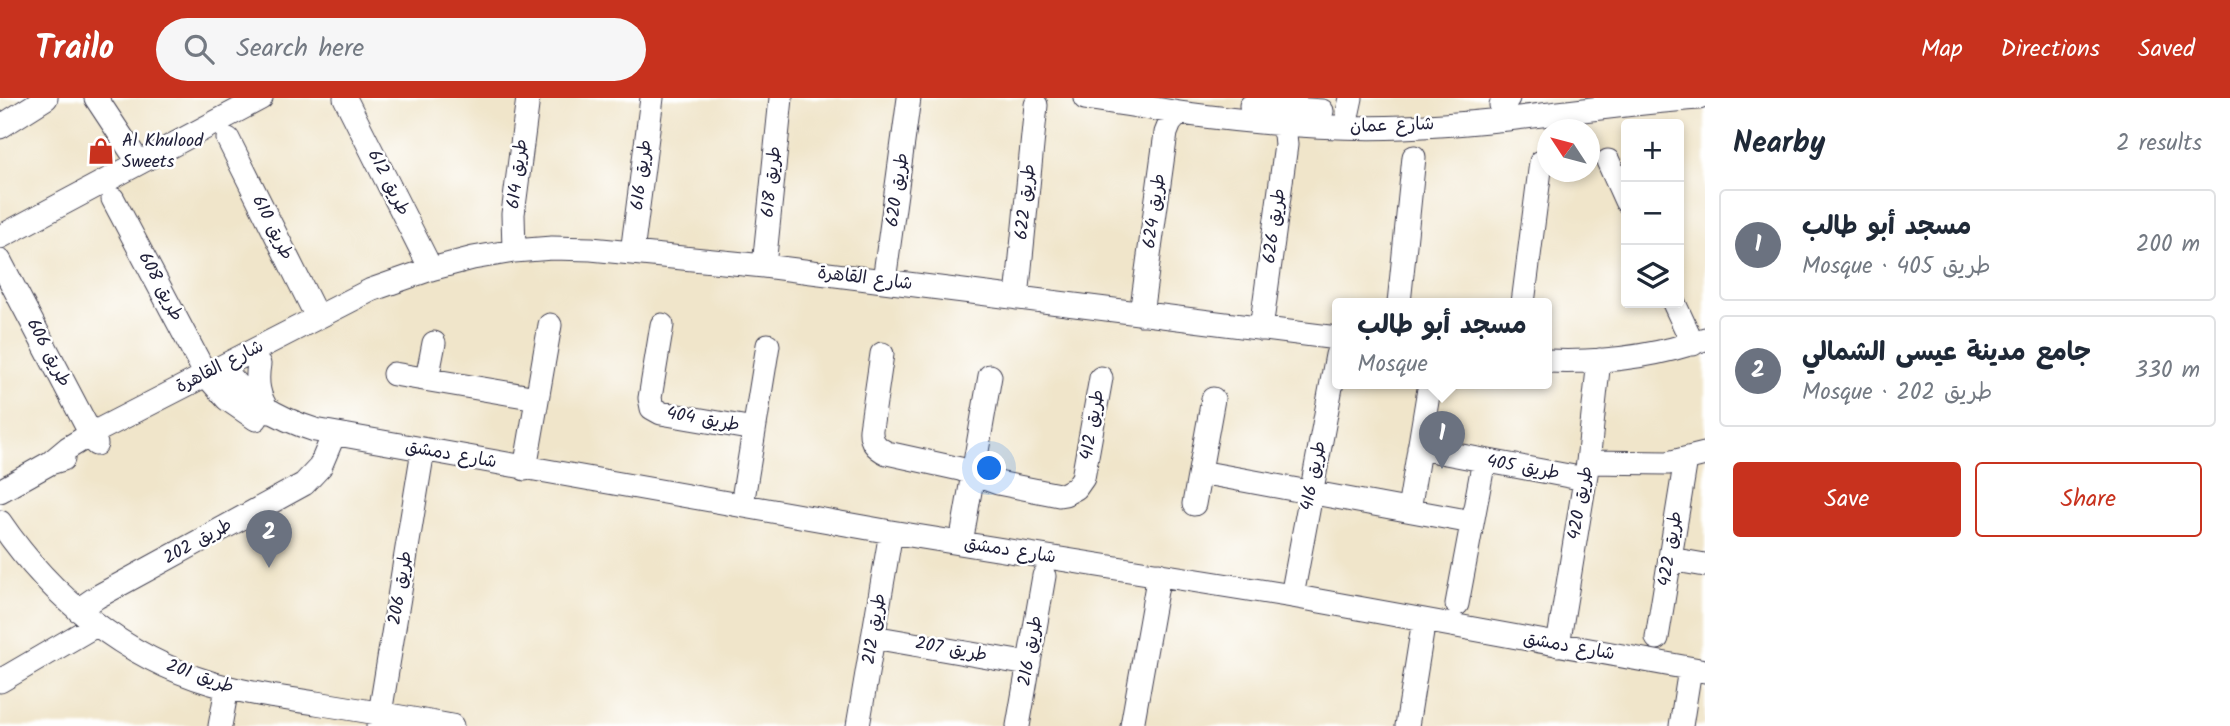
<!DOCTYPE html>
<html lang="en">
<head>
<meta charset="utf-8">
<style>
  :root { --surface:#fff; --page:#f6f6f7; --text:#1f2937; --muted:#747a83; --line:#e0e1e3; --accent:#c8321e }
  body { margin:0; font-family:Kalam,"Playpen Sans Arabic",sans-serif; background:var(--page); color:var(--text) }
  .controls { position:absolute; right:21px; top:21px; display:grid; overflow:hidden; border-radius:7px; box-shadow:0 4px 10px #0003 }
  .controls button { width:63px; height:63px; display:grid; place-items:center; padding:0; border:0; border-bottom:2px solid var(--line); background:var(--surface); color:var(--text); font:35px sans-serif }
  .compass { position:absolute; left:1537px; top:21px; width:63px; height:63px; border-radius:50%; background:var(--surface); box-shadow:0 4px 10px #0003; rotate:306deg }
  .you { position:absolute; left:990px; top:371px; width:24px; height:24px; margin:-18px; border:5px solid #fff; border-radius:50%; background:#1a73e8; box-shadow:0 0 0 10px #1a73e833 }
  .badge { display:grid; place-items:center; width:46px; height:46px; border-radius:50%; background:var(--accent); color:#fff; font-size:23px; font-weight:700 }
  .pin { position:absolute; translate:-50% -58px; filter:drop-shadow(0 2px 4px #0008) }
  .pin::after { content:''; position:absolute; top:37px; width:24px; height:21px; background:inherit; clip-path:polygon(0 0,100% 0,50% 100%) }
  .popup { position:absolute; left:1332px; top:200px; width:220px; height:91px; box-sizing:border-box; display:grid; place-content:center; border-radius:7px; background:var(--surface); filter:drop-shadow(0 2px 5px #0005); font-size:23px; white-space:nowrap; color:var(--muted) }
  .popup b { font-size:26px; color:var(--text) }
  .popup::after { content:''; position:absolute; left:50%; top:100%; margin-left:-14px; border:14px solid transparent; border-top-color:var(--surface) }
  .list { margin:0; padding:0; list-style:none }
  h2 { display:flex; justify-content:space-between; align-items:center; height:91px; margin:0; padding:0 28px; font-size:30px }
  h2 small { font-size:23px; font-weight:400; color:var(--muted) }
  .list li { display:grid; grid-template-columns:46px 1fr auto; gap:21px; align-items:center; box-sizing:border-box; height:112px; margin:0 14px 14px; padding:0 14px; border:2px solid var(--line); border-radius:7px }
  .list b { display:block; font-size:26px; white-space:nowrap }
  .list p { margin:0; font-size:23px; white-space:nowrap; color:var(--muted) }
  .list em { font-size:23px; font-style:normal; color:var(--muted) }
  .actions { display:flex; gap:14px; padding:21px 28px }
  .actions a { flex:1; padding:16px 0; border:2px solid var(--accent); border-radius:7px; text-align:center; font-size:24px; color:var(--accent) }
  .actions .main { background:var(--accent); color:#fff }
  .icon { flex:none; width:38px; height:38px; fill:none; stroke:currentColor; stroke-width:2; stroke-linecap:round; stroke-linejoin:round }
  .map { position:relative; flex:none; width:1705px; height:628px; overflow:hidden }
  header { display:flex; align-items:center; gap:42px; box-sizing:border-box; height:98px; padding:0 35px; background:var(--accent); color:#fff }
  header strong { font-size:33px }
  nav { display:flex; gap:38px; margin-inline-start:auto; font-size:24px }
  .search { width:490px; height:63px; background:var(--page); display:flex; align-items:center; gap:18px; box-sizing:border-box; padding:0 24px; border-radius:38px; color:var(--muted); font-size:26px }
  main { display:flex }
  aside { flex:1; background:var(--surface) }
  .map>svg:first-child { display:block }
</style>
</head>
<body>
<header>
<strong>Trailo</strong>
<div class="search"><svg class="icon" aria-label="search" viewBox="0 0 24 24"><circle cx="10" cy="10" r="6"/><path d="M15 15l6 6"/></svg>Search here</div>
<nav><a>Map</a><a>Directions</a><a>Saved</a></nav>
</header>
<main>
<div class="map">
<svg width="1705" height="628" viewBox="0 0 1705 628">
  <rect width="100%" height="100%" fill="#fff"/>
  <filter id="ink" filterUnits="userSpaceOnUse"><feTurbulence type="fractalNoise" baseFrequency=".0143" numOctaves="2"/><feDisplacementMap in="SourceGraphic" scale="14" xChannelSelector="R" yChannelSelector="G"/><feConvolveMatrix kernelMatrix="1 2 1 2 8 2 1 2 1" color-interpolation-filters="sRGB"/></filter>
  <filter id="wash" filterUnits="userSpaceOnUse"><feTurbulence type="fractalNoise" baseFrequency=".00686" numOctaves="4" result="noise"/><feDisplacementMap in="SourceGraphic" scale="28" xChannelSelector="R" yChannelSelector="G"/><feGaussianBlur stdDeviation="1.57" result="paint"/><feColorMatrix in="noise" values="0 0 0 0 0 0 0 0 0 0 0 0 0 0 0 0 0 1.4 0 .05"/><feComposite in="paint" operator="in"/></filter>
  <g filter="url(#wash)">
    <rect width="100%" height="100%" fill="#f0e5ca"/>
  </g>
  <g filter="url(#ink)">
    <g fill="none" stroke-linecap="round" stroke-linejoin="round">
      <defs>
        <path id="minor" d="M 96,0 L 139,65
          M 345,0 L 431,171
          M 1085,0 C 1117,4 1148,10 1180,15 C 1254,25 1328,32 1403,29 C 1502,26 1600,7 1699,0
          M 1501,7 L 1508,0
          M 1251,8 L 1322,13
          M 1348,14 L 1351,0
          M 0,29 L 46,0
          M 228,41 L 317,219
          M 1608,63 L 1626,103
          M 113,101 L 206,277 L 227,301 L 256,321
          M 0,139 L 261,0
          M 514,153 L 513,116 L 528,0
          M 632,155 L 652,0
          M 0,163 L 96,346
          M 764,168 L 781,0
          M 884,183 L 909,0
          M 1017,200 L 1036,7
          M 1399,205 L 1414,59
          M 1523,205 L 1541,64
          M 1674,205 L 1693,246
          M 1141,216 L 1166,35 L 1170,25 L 1179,15
          M 662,227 L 650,300 L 652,310 L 661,315 L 754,331
          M 1261,231 L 1286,47 L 1285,36 L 1280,26
          M 882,256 L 871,331 C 870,343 876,350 887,355 L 960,371 L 998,385 L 1059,397 L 1065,396 L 1076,390 L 1083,380 L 1101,280
          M 1547,263 C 1600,265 1655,259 1705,241
          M 259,266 C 256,284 258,299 269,314
          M 223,269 C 247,303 277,320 315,332 L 891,434 L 1292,498 L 1705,573
          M 394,276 L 537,300
          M 427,281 L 434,245
          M 1419,350 L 1585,381
          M 1588,364 L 1668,365 L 1705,356
          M 50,365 L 68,350 L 91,336 L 371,192 L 431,171 L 473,160 L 514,153 L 552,150 L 591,151 L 764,168 L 1337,240
          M 525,371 L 550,227
          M 1200,374 L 1472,424
          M 0,393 L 50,365 L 63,361
          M 1194,406 L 1213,301
          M 742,407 L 768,247
          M 1409,412 L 1430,285
          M 0,424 C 51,499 124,559 211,585 C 245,595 281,600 316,605 C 361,612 407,620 452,628
          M 961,445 L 990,278
          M 1670,461 L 1705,467
          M 1292,498 L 1337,257
          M 1457,506 L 1484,362
          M 78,512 L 97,499 L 304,386 L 320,369 L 334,336
          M 873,539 L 1029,566
          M 1657,540 L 1686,361
          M 1558,547 L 1588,364 L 1599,262
          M 0,583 L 96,527
          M 220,628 L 227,590
          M 378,628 L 423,352
          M 858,628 L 891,434
          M 1018,628 L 1044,478
          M 1132,628 L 1159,476
          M 1407,628 L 1424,522
          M 1681,628 L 1690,571"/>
      </defs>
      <use href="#minor" stroke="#413f50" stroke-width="25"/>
      <use href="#minor" stroke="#fff" stroke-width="23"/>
    </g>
  </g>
  <defs>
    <symbol id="shop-bare" viewBox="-9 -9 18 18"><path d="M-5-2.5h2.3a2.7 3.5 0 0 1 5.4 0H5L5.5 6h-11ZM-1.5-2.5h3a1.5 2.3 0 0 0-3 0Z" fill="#c8321e" stroke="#fff" stroke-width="2.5" paint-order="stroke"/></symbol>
  </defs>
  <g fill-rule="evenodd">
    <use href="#shop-bare" x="82" y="34" width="38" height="38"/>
  </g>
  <g text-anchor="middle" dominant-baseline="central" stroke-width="5" stroke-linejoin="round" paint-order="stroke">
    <g font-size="18" fill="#22223b" stroke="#fff">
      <text transform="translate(1392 28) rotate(-2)">شارع عمان</text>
      <text transform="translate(518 76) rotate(-83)">طريق 614</text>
      <text transform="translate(642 77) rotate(-83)">طريق 616</text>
      <text transform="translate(772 84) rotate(-84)">طريق 618</text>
      <text transform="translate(388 85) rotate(63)">طريق 612</text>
      <text transform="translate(898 92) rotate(-82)">طريق 620</text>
      <text transform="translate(1026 104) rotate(-84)">طريق 622</text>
      <text transform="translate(1155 113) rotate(-82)">طريق 624</text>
      <text transform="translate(1275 128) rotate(-82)">طريق 626</text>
      <text transform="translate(272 130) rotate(63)">طريق 610</text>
      <text transform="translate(865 181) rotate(7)">شارع القاهرة</text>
      <text transform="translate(160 189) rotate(62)">طريق 608</text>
      <text transform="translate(48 255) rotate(62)">طريق 606</text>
      <text transform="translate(220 269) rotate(-27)">شارع القاهرة</text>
      <text transform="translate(703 322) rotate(10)">طريق 404</text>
      <text transform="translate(1093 327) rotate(-80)">طريق 412</text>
      <text transform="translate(451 357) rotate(10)">شارع دمشق</text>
      <text transform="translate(1523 370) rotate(10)">طريق 405</text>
      <text transform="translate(1314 378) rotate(-79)">طريق 416</text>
      <text transform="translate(1581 405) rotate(-80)">طريق 420</text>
      <text transform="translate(198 444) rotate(-29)">طريق 202</text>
      <text transform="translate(1671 451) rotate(-81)">طريق 422</text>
      <text transform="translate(1010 453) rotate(9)">شارع دمشق</text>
      <text transform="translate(401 490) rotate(-81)">طريق 206</text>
      <text transform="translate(875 531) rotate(-81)">طريق 212</text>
      <text transform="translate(1569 549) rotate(10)">شارع دمشق</text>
      <text transform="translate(951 552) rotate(10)">طريق 207</text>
      <text transform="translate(1031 553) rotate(-80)">طريق 216</text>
      <text transform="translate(200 579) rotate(19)">طريق 201</text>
    </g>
    <g font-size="18" fill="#22223b" stroke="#fff" text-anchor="start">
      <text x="122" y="43">Al Khulood<tspan x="122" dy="21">Sweets</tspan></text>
    </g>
  </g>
</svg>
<div class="controls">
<button>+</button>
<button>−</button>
<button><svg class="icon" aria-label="layers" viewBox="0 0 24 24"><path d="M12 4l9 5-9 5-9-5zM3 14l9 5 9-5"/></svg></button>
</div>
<svg class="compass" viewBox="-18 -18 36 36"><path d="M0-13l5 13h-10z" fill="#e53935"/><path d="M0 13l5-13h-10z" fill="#747a83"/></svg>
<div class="you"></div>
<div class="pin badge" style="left:1442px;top:371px;background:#6b7280">1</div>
<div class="popup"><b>مسجد أبو طالب</b>Mosque</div>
<div class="pin badge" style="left:269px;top:470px;background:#6b7280">2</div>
</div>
<aside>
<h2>Nearby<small>2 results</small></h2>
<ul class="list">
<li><span class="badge" style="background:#6b7280">1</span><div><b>مسجد أبو طالب</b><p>Mosque · طريق 405</p></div><em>200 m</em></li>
<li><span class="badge" style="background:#6b7280">2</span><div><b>جامع مدينة عيسى الشمالي</b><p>Mosque · طريق 202</p></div><em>330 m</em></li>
</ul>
<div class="actions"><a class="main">Save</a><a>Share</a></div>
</aside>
</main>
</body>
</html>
